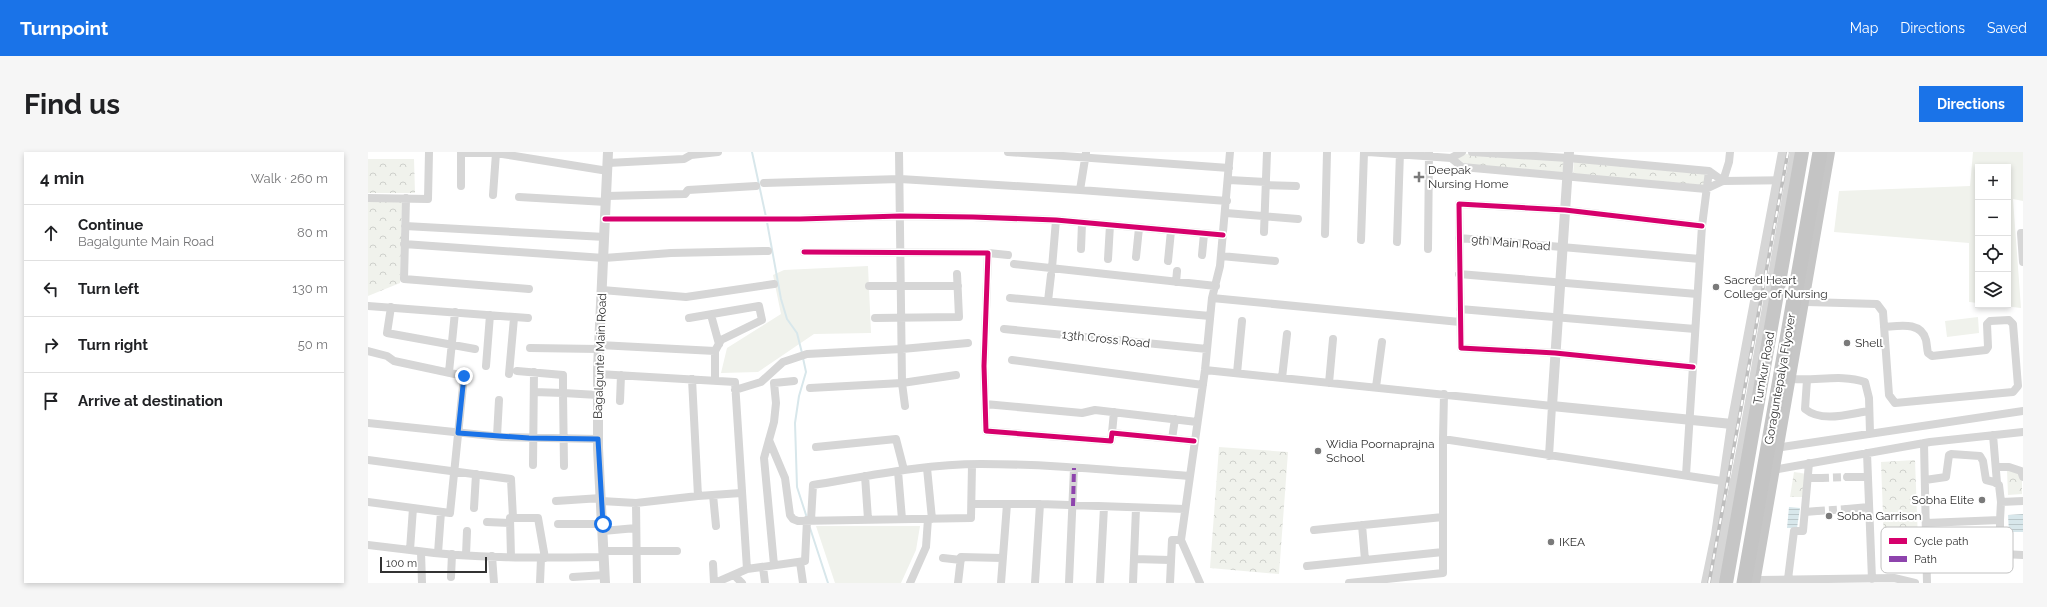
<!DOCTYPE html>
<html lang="en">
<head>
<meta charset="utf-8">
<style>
  :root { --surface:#fff; --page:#f6f6f6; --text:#202124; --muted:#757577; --line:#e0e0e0; --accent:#1a73e8 }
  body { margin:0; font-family:Raleway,sans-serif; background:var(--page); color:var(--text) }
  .controls { position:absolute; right:12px; top:12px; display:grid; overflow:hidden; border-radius:0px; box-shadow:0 2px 6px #0003 }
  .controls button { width:36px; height:36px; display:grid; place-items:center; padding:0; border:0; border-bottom:1px solid var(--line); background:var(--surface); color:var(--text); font:20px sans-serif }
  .scale { position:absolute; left:12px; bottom:10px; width:107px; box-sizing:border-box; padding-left:4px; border:2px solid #323232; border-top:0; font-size:11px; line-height:14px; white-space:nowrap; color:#323232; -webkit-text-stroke:3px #fff; paint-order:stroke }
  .stop { position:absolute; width:12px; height:12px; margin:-9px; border:3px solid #1a73e8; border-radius:50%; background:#fff }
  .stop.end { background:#1a73e8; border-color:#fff; box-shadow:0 1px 4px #0008 }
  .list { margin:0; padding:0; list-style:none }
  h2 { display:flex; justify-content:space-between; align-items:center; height:52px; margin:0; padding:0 16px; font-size:17px }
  h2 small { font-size:13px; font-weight:400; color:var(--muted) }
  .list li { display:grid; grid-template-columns:26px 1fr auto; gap:12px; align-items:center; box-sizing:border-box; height:56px; padding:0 16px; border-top:1px solid var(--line) }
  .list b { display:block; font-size:15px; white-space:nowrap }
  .list p { margin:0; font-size:13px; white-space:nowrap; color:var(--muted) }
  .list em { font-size:13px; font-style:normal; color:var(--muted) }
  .icon { flex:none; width:22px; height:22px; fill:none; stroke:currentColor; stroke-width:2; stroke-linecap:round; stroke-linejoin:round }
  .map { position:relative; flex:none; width:1655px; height:431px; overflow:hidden; border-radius:0px }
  header { display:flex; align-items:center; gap:24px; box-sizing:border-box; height:56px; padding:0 20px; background:var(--accent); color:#fff }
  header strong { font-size:19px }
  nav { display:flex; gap:22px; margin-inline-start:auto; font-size:14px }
  .intro { display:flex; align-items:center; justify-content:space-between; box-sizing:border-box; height:96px; padding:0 24px }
  h1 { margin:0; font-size:28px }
  .button { padding:10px 18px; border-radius:0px; background:var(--accent); color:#fff; font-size:14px; font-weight:700 }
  main { display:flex; gap:24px; padding:0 24px }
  aside { flex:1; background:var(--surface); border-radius:0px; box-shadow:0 2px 6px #0003 }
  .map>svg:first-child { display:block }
</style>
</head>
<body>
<header>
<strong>Turnpoint</strong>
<nav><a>Map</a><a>Directions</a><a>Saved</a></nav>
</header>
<div class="intro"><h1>Find us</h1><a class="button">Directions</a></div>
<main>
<aside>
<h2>4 min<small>Walk · 260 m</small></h2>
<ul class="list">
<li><svg class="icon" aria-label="ahead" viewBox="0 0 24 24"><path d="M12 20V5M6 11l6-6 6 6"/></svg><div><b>Continue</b><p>Bagalgunte Main Road</p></div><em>80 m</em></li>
<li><svg class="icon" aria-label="left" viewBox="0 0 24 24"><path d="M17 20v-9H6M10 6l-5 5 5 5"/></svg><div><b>Turn left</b></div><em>130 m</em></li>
<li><svg class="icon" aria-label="right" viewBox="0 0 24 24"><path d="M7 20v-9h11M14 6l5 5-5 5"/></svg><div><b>Turn right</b></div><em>50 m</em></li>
<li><svg class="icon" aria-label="arrive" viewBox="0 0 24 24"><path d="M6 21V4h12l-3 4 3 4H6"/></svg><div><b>Arrive at destination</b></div></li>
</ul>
</aside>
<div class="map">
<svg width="1655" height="431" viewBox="0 0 1655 431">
  <defs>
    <pattern id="forest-crowns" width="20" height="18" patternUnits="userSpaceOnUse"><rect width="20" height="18" fill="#f0f2ec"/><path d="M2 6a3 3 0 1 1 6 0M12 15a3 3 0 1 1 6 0" fill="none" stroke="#ced0cb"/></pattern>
    <pattern id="water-rules" width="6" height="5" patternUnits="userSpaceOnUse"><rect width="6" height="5" fill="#d8e7eb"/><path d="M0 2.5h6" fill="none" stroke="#bac7ca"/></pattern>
  </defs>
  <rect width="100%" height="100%" fill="#fff"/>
  <path fill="#f0f2ec" d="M 1605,0 L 1655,0 L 1655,49 L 1645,47 L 1653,156 L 1628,153 L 1640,153 L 1640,15 L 1610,15 L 1610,151 L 1601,150 L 1601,91 L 1466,80 L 1471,39 L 1602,34 Z
    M 500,114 L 503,181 L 446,182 L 390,220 L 353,221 L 359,196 L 413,162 L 405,123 L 416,118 Z
    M 1610,165 L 1611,181 L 1579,185 L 1577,169 Z
    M 448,374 L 552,374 L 548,398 L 533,431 L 467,431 Z"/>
  <path fill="url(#forest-crowns)" d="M 1098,2 L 1196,7 L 1195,22 L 1097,12 L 1089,6 Z
    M 0,7 L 46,7 L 47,41 L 0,41 Z
    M 1206,8 L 1338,20 L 1336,35 L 1205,23 Z
    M 0,50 L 34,50 L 32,131 L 0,144 Z
    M 851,295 L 920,300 L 911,422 L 842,416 Z
    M 1547,308 L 1551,416 L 1517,417 L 1513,310 Z
    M 1654,317 L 1654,342 L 1640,343 L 1639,318 Z
    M 1426,320 L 1439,322 L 1434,345 L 1422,345 Z"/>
  <path fill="url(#water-rules)" d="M 1421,355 L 1432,356 L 1429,376 L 1419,376 Z
    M 1655,362 L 1655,380 L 1641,380 L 1640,363 Z"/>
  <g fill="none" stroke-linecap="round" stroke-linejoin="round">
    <path stroke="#d8e7eb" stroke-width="2" d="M 384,0 L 398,65
      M 399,70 L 413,147 L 419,167 L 429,181 L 434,201
      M 435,206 L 438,220 L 431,244 L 427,271 L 429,335 L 439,366
      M 442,376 L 460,431"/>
    <path stroke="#d6d6d6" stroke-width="8" stroke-dasharray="8 4" stroke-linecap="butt" d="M 1453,326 L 1479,325
      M 1449,359 L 1479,357"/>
    <path stroke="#d6d6d6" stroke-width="8" d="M 531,0 L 534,231 L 537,254
      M 640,0 L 861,16
      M 1000,0 L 1083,6 L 1094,0
      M 1104,0 L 1200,6 L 1341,19 L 1355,29
      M 1083,6 L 1094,15 L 1338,37 L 1355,29 L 1422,28
      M 240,11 L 316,7 L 323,3 L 350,0
      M 861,28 L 898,30
      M 1355,29 L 1361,10 L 1362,0
      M 396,31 L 532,27 L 712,38 L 859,49
      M 898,33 L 928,34
      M 93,34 L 93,1 L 128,1
      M 712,38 L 718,1
      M 125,43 L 128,1 L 240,19
      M 239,44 L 317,42 L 320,38 L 388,34
      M 151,45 L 238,50
      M 0,46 L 60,47 L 61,0
      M 38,46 L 36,127 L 161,137
      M 858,61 L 930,67
      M 237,67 L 432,67 L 532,64 L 605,65 L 688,68 L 855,83
      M 37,74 L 237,85
      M 896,80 L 899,0
      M 1655,81 L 1653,81 L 1655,110
      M 957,82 L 959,0
      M 1091,86 L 1332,107
      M 993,88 L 996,0
      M 1029,90 L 1032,0
      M 36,92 L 236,106 L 303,101 L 400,99
      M 713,97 L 714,71
      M 1060,97 L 1061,0
      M 436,100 L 620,101 L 616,214 L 618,279 L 743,289 L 744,281 L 826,289
      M 620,101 L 640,103
      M 834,103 L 836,82
      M 853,104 L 907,109
      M 768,105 L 771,76
      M 740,107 L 742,73
      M 800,109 L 803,79
      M 646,112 L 848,134
      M 684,116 L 688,68
      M 1091,122 L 1329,142
      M 808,130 L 809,119
      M 501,134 L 590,134
      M 234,138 L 318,145 L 406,132
      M 642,146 L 842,164
      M 844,146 L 1092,170
      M 680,149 L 683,123
      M 1439,150 L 1509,152 L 1515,160 L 1521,243 L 1527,251 L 1645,240 L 1650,234 L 1645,172 L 1641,168 L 1622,169 L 1619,172 L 1620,195 L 1618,198 L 1564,204 L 1560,201 C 1559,197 1559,193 1558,188 C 1553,169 1531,174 1516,175
      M 0,154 L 160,166
      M 23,155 L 19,181 L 107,197
      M 1092,157 L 1327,177
      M 343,163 L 351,192
      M 321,166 L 391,154 L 394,168 L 353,188 L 347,199
      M 507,166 L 591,165 L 589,122
      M 636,177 L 839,197
      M 231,193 L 347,199 L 347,228
      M 162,196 L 231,197
      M 0,199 L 19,204 L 26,209 L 96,224 L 82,361 L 45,356
      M 644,208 L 835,233
      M 118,214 L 122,163
      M 1325,215 L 1187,201 L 1093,196 L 1091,52 L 1197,58 L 1334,74
      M 837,218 L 1184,254 L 1181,304
      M 149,219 L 195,223 L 195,241 L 230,243
      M 81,220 L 87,160
      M 869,221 L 874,169
      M 141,222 L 146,166
      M 230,222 L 367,230 L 379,417 L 437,409 L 439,368
      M 914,226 L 919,182
      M 324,227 L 330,344
      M 1425,227 C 1449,229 1474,222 1497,230 L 1501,246 L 1502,281
      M 1439,228 L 1437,257 C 1454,271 1481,262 1501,259
      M 961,231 L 965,187
      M 1008,235 L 1014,190
      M 442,236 L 534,231 L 588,223
      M 367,238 L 393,230 L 415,210 L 439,202 L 534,197 L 600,191
      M 166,240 L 195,241 L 196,314
      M 1076,242 L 1075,287 L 1367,331
      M 252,249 L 253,223
      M 617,252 L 714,261 L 727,258 L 829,270
      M 0,271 L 134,285 L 230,287
      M 744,281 L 746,260
      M 1625,283 L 1629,331
      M 129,284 L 131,248
      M 804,287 L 807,267
      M 401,288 L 417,326 L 422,363 L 425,367 L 430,369 L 603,366 L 604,313
      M 1556,291 L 1559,431
      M 448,295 L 528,287 L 536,318
      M 1414,295 L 1655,259
      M 1499,301 L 1504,427
      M 0,308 L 143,327 L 145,366
      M 165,313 L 166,220
      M 1628,315 L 1641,315 L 1653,319 L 1655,325
      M 559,316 L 564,367
      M 1410,317 L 1562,290 L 1655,280
      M 530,319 L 534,367
      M 1318,323 L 1334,74 L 1341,19
      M 497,324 L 500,367
      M 1479,325 L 1500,325
      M 1441,326 L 1453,326
      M 1557,328 L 1578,325 L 1581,303 L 1583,302 L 1612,304 L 1615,309 L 1618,328 L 1626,330 L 1631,333 L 1633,350 L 1632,368
      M 345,343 L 348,374
      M 188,349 L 233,346
      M 233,349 L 268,351 L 330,344 L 373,341
      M 0,350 L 45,356 L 42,398 L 0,393
      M 1633,350 L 1655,349
      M 268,351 L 269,431
      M 604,352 L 672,352 L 817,357
      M 106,356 L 108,322
      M 1479,357 L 1501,355
      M 1437,360 L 1449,359
      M 443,368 L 445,333 C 500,324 556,312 613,312 C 682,312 752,319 821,324
      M 119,370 L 142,371
      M 1558,371 L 1632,368 L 1632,390 L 1558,390
      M 190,372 L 235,372
      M 994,373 L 997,408
      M 946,378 L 1075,365
      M 235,379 L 268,376
      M 813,388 L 832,431
      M 1632,390 L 1635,402 L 1655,403
      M 42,398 C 105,407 172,406 236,405
      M 236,399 L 309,399
      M 53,400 L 54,431
      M 70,401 L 73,360
      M 98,403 L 99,379
      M 124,404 L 126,431
      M 143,405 L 142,366 L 170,366 L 177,406
      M 575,406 L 593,408
      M 766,407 L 802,408
      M 432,410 L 435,431
      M 345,412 L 346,431
      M 406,413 L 396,306 L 406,270 L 408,251 L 406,231 L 426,229
      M 939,414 L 1075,400
      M 395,415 L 397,431
      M 366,423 L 374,431
      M 83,425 L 84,402
      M 205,425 L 237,423
      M 1420,427 L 1426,379 L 1435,379 L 1441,311
      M 1391,428 L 1526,426 L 1547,431
      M 172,431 L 173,406
      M 347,431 L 379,417
      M 542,431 L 558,395 L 560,367
      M 590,431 L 593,405 L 634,406
      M 633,431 L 639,352
      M 667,431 L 672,352
      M 701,431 L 706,316
      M 732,431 L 736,355
      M 765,431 L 768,356
      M 802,431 L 804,388 L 813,388 L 837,218 L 844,146 L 852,114 L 862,0
      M 981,431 L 1075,421 L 1075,287"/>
    <path stroke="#d6d6d6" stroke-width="10" d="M 1201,0 L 1184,254 L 1364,272
      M 237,431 L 230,296 L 230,217 L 240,0
      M 1338,431 L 1348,383 L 1364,272 L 1415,0
      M 1347,431 L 1374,294 L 1427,0"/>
    <path stroke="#c6c6c6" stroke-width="14" d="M 1358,431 L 1434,0
      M 1385,431 L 1460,0"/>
    <defs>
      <path id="rail" d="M 1341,431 L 1420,0"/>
    </defs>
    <use href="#rail" stroke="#bebebe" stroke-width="3.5"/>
    <use href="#rail" stroke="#fff" stroke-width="2" stroke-dasharray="6" stroke-linecap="butt"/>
    <path stroke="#c4c4c4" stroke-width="15" d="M 1376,431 L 1452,0"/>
    <path stroke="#8e44ad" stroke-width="4" stroke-dasharray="8 4" stroke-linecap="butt" d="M 705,354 L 706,316"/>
    <defs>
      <path id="cycleway" d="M 237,67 L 432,67 L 532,64 L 605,65 L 688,68 L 855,83
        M 436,100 L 620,101 L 616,214 L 618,279 L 743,289 L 744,281 L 826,289
        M 1325,215 L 1187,201 L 1093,196 L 1091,52 L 1197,58 L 1334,74"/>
    </defs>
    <use href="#cycleway" stroke="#fff" stroke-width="8"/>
    <use href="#cycleway" stroke="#d6006c" stroke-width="5"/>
  </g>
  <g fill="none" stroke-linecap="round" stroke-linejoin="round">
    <path stroke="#1a73e8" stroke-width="5" d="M 96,224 L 90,281 L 161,286 L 230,287 L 235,372"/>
  </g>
  <g fill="#7a7a7a" stroke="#fff" stroke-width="1.5">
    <path d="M1049 19h4v4h4v4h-4v4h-4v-4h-4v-4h4z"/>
    <circle cx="1348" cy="135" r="4"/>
    <circle cx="1479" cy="191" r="4"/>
    <circle cx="950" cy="299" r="4"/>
    <circle cx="1614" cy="348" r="4"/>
    <circle cx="1461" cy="364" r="4"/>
    <circle cx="1183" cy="390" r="4"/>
  </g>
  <g text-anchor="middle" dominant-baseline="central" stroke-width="4" stroke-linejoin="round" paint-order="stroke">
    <g font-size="12" fill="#323232" stroke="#fff" text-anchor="start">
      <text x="1060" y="18">Deepak<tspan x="1060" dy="14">Nursing Home</tspan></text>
      <text x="1356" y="128">Sacred Heart<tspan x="1356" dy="14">College of Nursing</tspan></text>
      <text x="1487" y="191">Shell</text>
      <text x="958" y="292">Widia Poornaprajna<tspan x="958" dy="14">School</tspan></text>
      <text x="1606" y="348" text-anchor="end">Sobha Elite</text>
      <text x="1469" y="364">Sobha Garrison</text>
      <text x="1191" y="390">IKEA</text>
    </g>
    <g font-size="12" fill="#323232" stroke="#fff">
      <text transform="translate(1143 91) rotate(5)">9th Main Road</text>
      <text transform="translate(738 187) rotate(6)">13th Cross Road</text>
      <text transform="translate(232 204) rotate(-88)">Bagalgunte Main Road</text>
      <text transform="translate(1396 216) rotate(-80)">Tumkur Road</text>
      <text transform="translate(1412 227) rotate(-80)">Goraguntepalya Flyover</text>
    </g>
  </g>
  <rect x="1513" y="375" width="132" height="46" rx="6" fill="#fff" stroke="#c2c2c2" stroke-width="1"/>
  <rect x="1521" y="386" width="18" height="6" fill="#d6006c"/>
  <rect x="1521" y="404" width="18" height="6" fill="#8e44ad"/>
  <g font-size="11" fill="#323232">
    <text x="1546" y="393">Cycle path</text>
    <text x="1546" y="411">Path</text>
  </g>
</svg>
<div class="controls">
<button>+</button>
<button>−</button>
<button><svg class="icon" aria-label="locate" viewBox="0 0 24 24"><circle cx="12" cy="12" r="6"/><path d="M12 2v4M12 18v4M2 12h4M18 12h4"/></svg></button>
<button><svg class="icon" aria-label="layers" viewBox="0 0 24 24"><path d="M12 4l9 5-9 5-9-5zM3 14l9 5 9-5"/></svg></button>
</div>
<div class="scale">100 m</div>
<div class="stop" style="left:235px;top:372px"></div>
<div class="stop end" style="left:96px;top:224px"></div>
</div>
</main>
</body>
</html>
